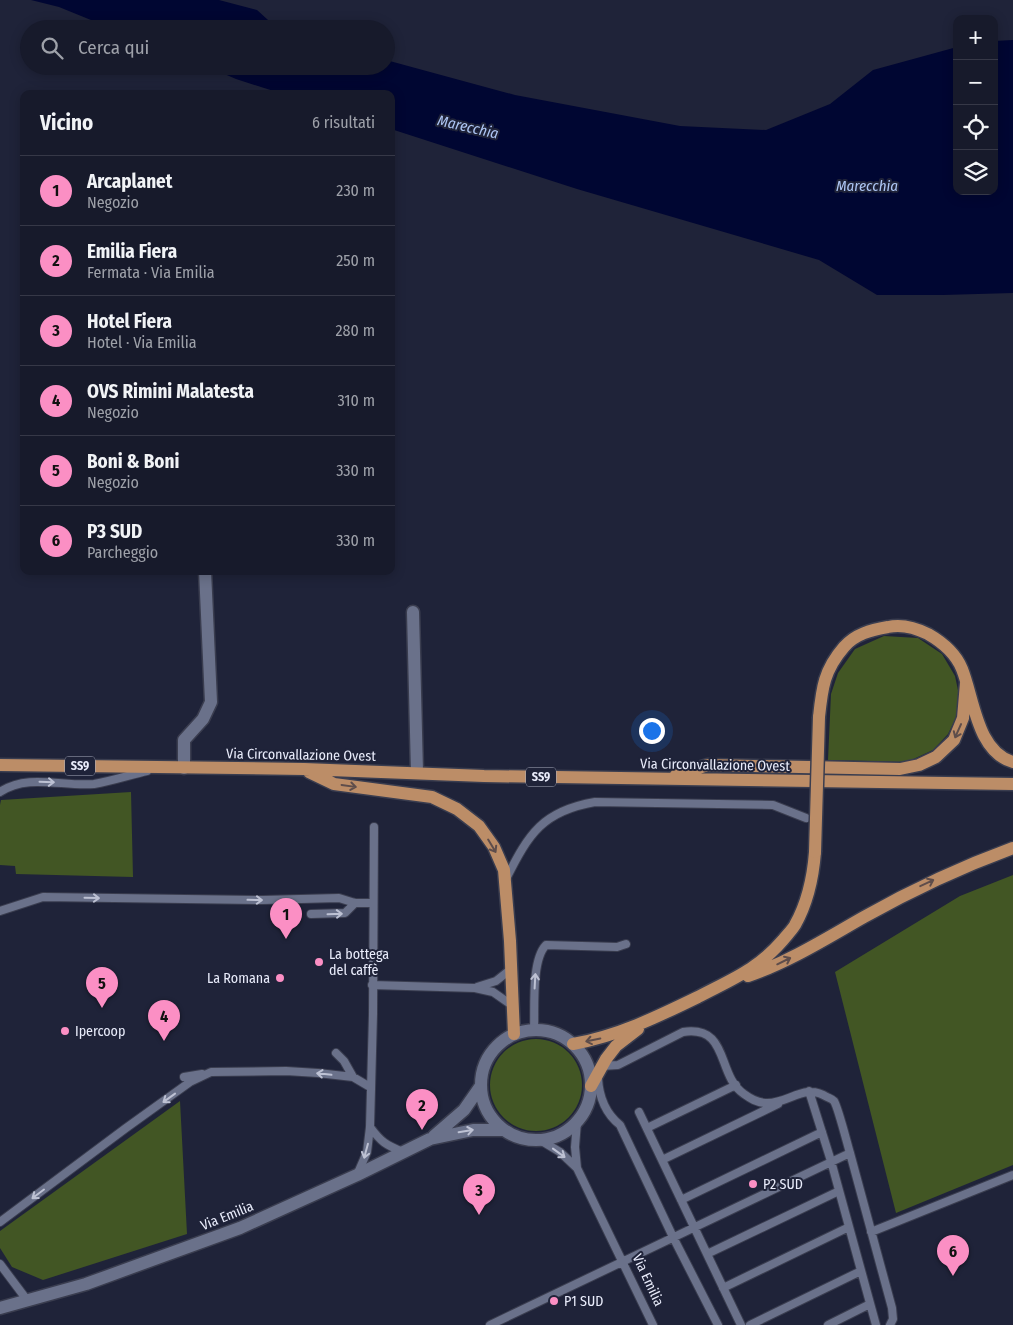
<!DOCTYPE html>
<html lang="it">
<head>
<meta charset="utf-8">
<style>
  :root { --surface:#171a2b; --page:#242737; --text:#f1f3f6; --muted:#9ea1a9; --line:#363847; --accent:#fb8fc4 }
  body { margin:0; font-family:"Fira Sans Condensed",sans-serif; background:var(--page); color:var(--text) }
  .controls { position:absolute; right:15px; top:15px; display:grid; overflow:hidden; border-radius:10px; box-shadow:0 2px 12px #0003 }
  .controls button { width:45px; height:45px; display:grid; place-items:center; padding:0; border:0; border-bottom:1px solid var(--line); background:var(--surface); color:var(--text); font:25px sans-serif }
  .you { position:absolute; left:651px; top:730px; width:18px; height:18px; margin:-12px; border:4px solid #fff; border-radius:50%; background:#1a73e8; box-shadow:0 0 0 8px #1a73e833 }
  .badge { display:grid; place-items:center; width:32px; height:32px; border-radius:50%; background:var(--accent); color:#111; font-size:16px; font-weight:700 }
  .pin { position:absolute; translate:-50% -41px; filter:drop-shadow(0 1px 2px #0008) }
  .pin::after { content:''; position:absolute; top:26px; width:18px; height:15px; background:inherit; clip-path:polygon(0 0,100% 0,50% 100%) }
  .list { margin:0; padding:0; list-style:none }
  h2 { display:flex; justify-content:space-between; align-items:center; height:65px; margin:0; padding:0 20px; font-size:21px }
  h2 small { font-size:16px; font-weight:400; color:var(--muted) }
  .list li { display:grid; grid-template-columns:32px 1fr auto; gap:15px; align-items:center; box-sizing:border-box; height:70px; padding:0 20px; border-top:1px solid var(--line) }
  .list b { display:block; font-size:19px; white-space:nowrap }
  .list p { margin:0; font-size:16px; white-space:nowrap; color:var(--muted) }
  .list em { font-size:16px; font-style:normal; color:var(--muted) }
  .icon { flex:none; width:28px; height:28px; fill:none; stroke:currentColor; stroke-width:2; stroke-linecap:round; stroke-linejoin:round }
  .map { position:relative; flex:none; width:1013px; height:1325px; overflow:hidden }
  .search { position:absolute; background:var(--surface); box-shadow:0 2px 12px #0003; left:20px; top:20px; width:375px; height:55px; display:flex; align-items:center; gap:12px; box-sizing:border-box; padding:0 18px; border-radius:28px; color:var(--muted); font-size:19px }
  .panel { position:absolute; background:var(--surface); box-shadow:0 2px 12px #0003; left:20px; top:90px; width:375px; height:485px; border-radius:10px }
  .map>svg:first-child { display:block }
</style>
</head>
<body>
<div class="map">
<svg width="1013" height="1325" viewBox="0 0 1013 1325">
  <rect width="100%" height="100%" fill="#1f2339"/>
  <path fill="#425624" d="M 884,636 L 918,638 L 942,654 L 955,676 L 959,695 L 957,716 L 948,734 L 933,750 L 907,762 L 828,760 L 831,694 L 838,673 L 855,649 Z
    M 131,792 L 133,877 L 16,874 L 15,866 L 0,865 L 0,805 L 1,800 Z
    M 1013,875 L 1013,1165 L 896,1213 L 835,972 L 960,896 Z
    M490 1085a46 46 0 1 1 92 0a46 46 0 1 1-92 0Z
    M 180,1101 L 187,1234 L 43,1280 L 12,1267 L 0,1248 L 0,1231 Z"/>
  <path fill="#000632" d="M 31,0 L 219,0 L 257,10 L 278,29 L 113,29 L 59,7 Z
    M 1013,40 L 1013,293 L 943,295 L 877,295 L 819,260 L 577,189 L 391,129 L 391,94 L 283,94 L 236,79 L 206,66 L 386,66 L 386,60 L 515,95 L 680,126 L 766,130 L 830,104 L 873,70 L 957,47 L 957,191 L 994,191 L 994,41 Z"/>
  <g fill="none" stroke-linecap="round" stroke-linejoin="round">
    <defs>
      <path id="service" d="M 0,792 C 28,773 63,787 94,784 C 112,781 130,775 147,771
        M 506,879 C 529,833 543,811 595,802 L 773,805 L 806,818
        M 0,911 L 43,897 L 262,900 L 339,898 L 355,903 L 373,903
        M 311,914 L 345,913 L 355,903
        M 372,985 L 475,988 L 493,992 L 513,1006
        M 477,987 L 496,981 L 511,969
        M 534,1030 C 535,1009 531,960 546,945 L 617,947 L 626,944
        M 336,1053 L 344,1061 L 353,1077
        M 184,1077 L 202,1074
        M 598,1078 C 599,1097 605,1113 620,1125 L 673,1237 L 718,1325
        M 809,1091 L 831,1161 L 876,1325
        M 639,1112 L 741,1325
        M 577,1122 L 575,1147 L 577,1168 L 653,1325
        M 370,1127 C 381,1142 386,1145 403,1152
        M 647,1128 L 736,1085
        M 540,1140 L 560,1152 L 577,1168
        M 850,1153 L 892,1308 L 893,1319 L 890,1325
        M 662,1160 L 778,1104
        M 357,1175 L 367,1152 L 370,1127 L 373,1014 L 374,827
        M 681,1200 L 822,1132
        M 0,1222 L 126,1128 L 190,1082 L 211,1072 L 286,1071 L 318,1073 L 353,1077 L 370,1087
        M 871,1232 L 1013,1175
        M 707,1254 L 839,1191
        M 0,1264 L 27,1300
        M 723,1288 L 849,1227
        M 490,1325 L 850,1153 C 847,1143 838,1107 834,1101 C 832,1099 829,1098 827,1097 C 804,1082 788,1105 765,1103 C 756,1102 751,1099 744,1094 C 716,1075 730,1025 683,1032 L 618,1065 L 602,1066
        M 750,1325 L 861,1271
        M 828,1325 L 870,1304"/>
      <path id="minor" d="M 413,612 L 417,772
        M 184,768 L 184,740 L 203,719 L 211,702 L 205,571"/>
      <path id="secondary" d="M481 1085a55 55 0 1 1 110 0a55 55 0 1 1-110 0Z
        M 434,1136 L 464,1110 L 480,1087
        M 0,1308 L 86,1284 L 240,1228 L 357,1175 L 430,1139 L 473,1130 L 504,1130"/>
      <path id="primary" d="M 819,717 C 822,688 824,670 844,647 C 855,634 871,630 888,627 C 901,624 916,628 928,634 C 942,642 956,654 962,669 C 974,699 977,752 1013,762
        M 0,765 L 304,769 L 484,776 L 1013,784
        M 309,772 L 334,784 L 432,797 L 457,809 L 479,826 L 494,847 L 504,870 L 510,941 L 514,1034
        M 676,775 L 708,765 L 900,769 L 919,765 L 936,757 L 954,740 L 963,718 L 966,683
        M 748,976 C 789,962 827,938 864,917 C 912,890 961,867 1013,848
        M 573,1044 C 618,1036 657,1017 698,997 C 732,979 757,970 783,940 C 787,935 792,930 795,925 C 808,902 813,878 815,852
        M 591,1086 L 606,1059 L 616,1046 L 638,1029"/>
    </defs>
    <use href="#service" stroke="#3a3d4f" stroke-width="10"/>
    <use href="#minor" stroke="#3a3d4f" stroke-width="15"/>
    <use href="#secondary" stroke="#3a3d4f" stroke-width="15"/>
    <use href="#primary" stroke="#3a3d4f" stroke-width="15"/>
    <use href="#service" stroke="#6a718a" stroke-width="8"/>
    <use href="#minor" stroke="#6a718a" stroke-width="12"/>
    <use href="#secondary" stroke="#6a718a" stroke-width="12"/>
    <use href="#primary" stroke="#bc8d67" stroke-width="12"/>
    <defs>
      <path id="primary-bridge" d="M 815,852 L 819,717"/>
    </defs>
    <use href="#primary-bridge" stroke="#3a3d4f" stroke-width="15" stroke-linecap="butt"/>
    <use href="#primary-bridge" stroke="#bc8d67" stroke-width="12"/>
  </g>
  <defs><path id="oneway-shaft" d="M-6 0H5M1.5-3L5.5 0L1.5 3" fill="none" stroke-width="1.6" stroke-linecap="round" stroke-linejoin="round" transform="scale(1.25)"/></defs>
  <g stroke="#5e4d4b">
    <use href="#oneway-shaft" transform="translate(958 731) rotate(114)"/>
    <use href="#oneway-shaft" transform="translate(349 786) rotate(8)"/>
    <use href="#oneway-shaft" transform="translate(492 846) rotate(59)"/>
    <use href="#oneway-shaft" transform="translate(927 883) rotate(-25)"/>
    <use href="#oneway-shaft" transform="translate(784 961) rotate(-26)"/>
    <use href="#oneway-shaft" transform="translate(593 1040) rotate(168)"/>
  </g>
  <g stroke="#bdc1d3">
    <use href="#oneway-shaft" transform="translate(47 782) rotate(2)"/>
    <use href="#oneway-shaft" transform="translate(92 898) rotate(1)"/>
    <use href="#oneway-shaft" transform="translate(255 900) rotate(1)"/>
    <use href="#oneway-shaft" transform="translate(335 914) rotate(-2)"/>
    <use href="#oneway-shaft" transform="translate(535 981) rotate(-87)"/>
    <use href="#oneway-shaft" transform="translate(324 1074) rotate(-174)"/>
    <use href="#oneway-shaft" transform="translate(169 1098) rotate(144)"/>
    <use href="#oneway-shaft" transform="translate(466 1131) rotate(-9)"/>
    <use href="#oneway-shaft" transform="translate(366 1151) rotate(105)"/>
    <use href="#oneway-shaft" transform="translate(559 1153) rotate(36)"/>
    <use href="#oneway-shaft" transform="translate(38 1194) rotate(143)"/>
  </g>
  <g fill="#fb8fc4" stroke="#1f2339" stroke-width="2">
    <circle cx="319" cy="962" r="5"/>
    <circle cx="280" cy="978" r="5"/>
    <circle cx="65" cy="1031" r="5"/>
    <circle cx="753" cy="1184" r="5"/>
    <circle cx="554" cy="1301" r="5"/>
  </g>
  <g text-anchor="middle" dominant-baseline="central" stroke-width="4" stroke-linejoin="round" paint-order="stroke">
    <g fill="#1f2339" stroke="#acb0c1" stroke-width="1">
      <rect x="65" y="756.5" width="30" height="19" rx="4"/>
      <rect x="526" y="767.5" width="30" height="19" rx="4"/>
    </g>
    <g font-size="12" font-weight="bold" fill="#e9ecfb">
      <text x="80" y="766">SS9</text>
      <text x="541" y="777">SS9</text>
    </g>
    <g font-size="14" fill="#e9ecfb" stroke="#1f2339">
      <text transform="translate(301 755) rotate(1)">Via Circonvallazione Ovest</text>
      <text transform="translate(715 765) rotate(1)">Via Circonvallazione Ovest</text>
      <text transform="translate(227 1216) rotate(-22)">Via Emilia</text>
      <text transform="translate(648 1280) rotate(65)">Via Emilia</text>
    </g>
    <g font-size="14" fill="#e9ecfb" stroke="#1f2339" text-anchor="start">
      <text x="329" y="954">La bottega<tspan x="329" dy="16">del caffè</tspan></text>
      <text x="270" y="978" text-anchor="end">La Romana</text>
      <text x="75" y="1031">Ipercoop</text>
      <text x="763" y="1184">P2 SUD</text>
      <text x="564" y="1301">P1 SUD</text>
    </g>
    <g font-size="15" font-style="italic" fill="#aec6f4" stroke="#1f2339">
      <text transform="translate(468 127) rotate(13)">Marecchia</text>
      <text x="867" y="186">Marecchia</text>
    </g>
  </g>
</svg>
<div class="controls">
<button>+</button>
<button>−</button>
<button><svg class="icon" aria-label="locate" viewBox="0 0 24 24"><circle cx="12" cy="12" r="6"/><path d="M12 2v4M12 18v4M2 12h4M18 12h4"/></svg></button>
<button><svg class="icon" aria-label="layers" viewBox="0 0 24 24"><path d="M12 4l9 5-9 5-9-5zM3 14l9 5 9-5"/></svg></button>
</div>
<div class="you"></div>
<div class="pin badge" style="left:286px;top:939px">1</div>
<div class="pin badge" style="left:422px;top:1130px">2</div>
<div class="pin badge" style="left:479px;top:1215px">3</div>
<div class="pin badge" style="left:164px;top:1041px">4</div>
<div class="pin badge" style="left:102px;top:1008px">5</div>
<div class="pin badge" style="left:953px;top:1276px">6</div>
<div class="search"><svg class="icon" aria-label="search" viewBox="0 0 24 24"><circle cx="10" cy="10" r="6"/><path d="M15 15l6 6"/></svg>Cerca qui</div>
<section class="panel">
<h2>Vicino<small>6 risultati</small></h2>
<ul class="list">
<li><span class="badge">1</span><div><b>Arcaplanet</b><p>Negozio</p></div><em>230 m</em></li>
<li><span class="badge">2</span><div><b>Emilia Fiera</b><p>Fermata · Via Emilia</p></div><em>250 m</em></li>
<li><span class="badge">3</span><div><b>Hotel Fiera</b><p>Hotel · Via Emilia</p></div><em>280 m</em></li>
<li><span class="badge">4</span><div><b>OVS Rimini Malatesta</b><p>Negozio</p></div><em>310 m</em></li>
<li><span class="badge">5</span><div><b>Boni &amp; Boni</b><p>Negozio</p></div><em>330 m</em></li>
<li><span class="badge">6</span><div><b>P3 SUD</b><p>Parcheggio</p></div><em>330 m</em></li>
</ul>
</section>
</div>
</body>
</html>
